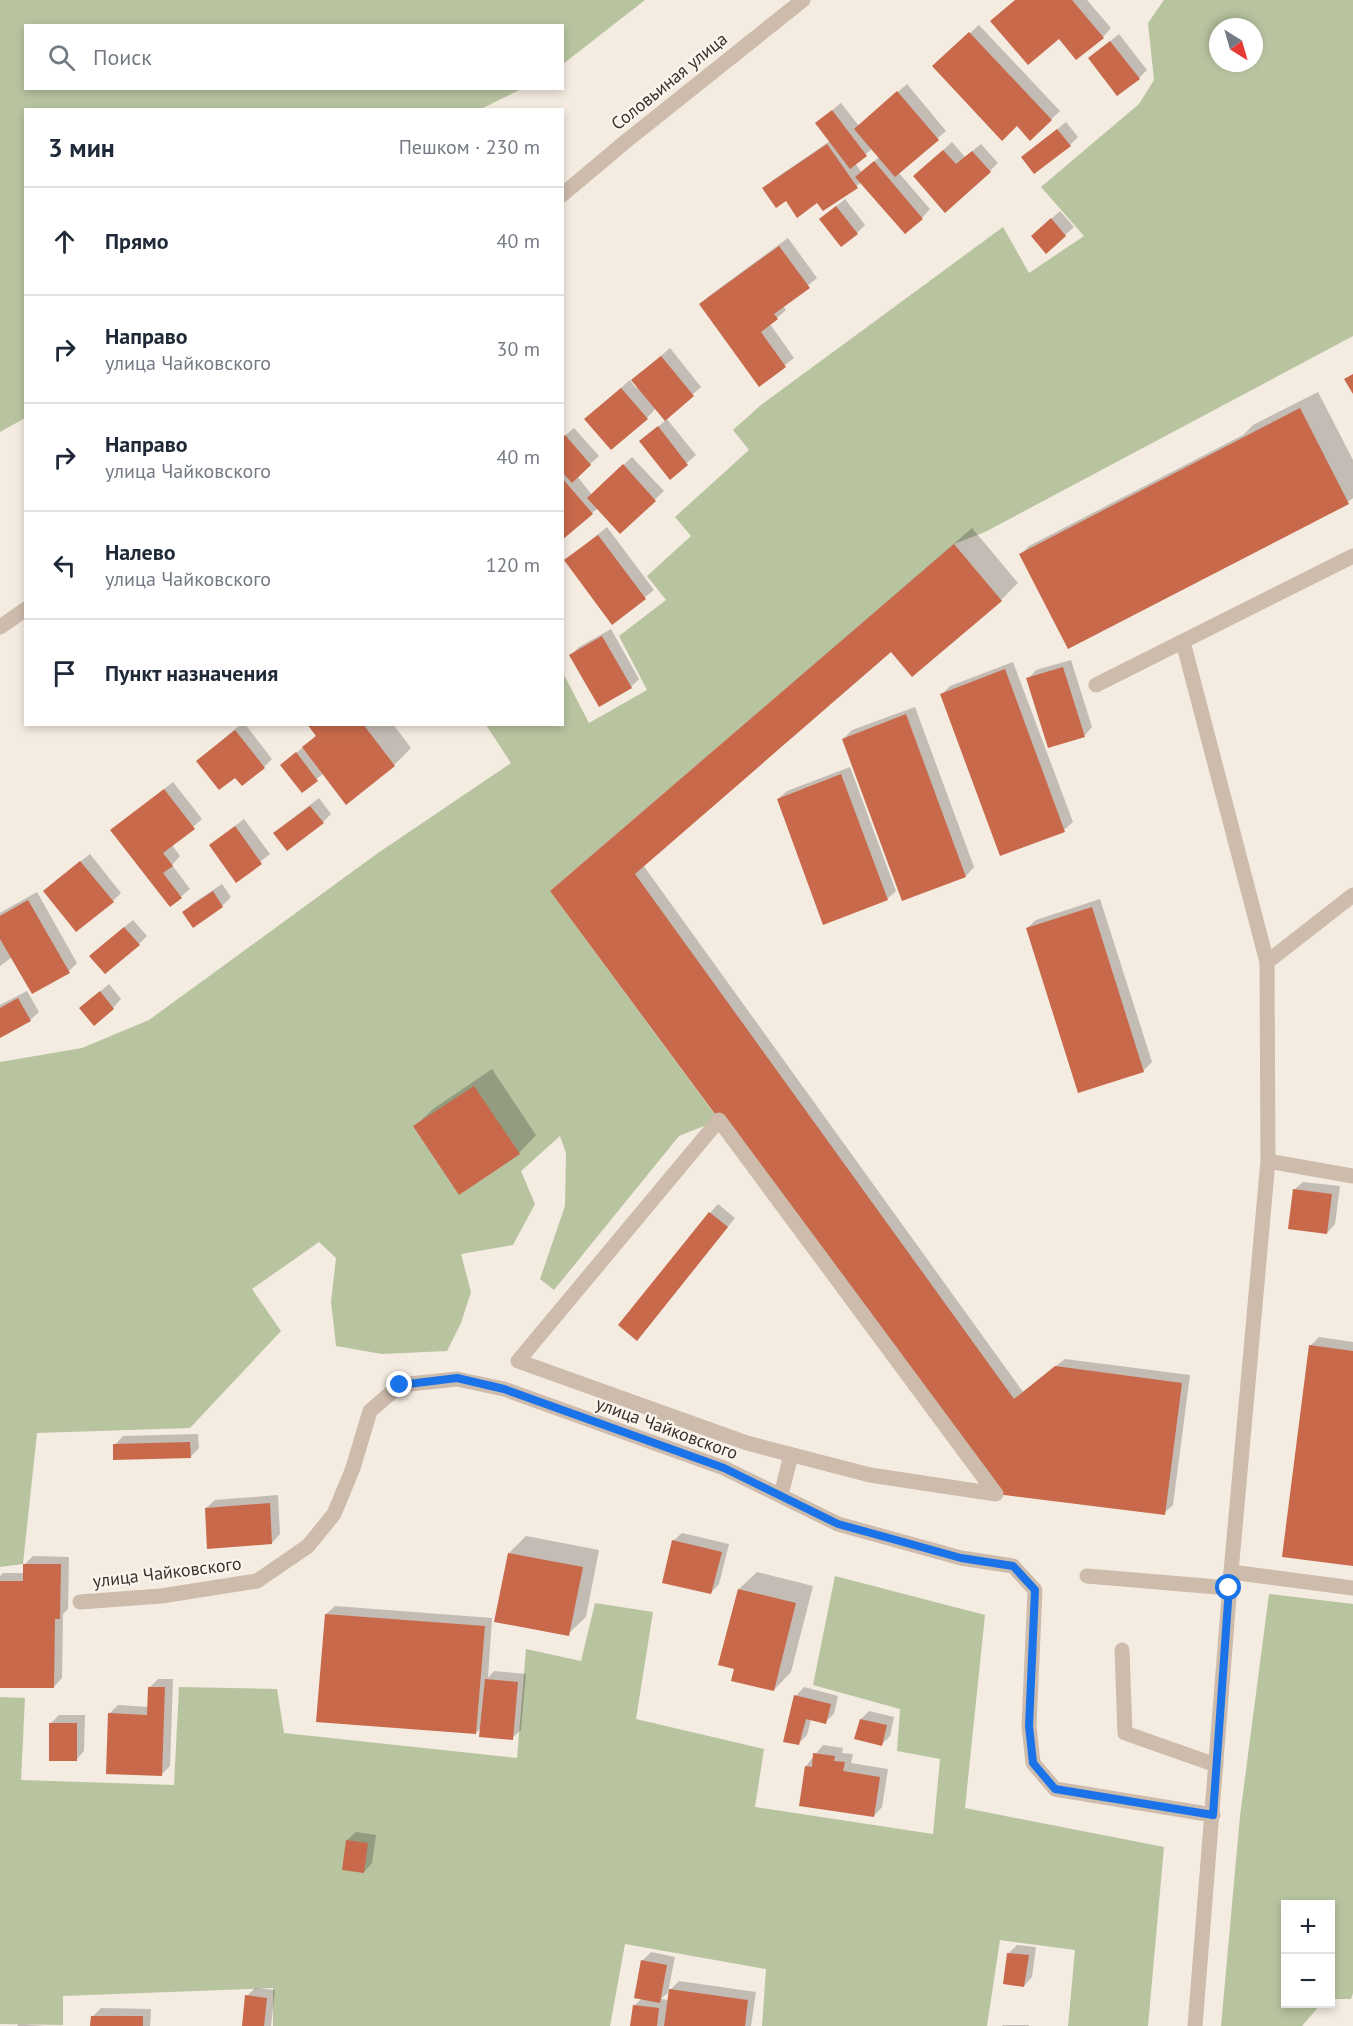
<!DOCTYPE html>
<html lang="ru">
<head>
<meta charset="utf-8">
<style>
  :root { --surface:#fff; --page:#f6f6f7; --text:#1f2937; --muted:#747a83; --line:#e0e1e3 }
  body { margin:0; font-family:"PT Sans",sans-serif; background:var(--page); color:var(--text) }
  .controls { position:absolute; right:18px; bottom:18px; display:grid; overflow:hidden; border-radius:0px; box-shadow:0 3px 9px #0003 }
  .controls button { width:54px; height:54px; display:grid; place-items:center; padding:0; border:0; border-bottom:2px solid var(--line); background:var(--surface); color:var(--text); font:30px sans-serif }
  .compass { position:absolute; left:1209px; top:18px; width:54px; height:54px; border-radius:50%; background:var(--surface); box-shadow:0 3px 9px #0003; rotate:143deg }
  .stop { position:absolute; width:18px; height:18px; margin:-14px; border:4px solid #1a73e8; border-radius:50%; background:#fff }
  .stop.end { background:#1a73e8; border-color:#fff; box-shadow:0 2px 6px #0008 }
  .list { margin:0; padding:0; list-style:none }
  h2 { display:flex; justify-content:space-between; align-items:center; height:78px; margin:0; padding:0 24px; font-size:26px }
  h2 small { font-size:20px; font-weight:400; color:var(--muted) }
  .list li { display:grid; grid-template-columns:39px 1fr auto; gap:18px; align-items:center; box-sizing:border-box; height:108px; padding:0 24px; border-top:2px solid var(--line) }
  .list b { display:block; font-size:22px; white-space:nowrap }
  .list p { margin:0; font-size:20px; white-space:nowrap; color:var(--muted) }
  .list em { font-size:20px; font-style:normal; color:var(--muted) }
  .icon { flex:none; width:33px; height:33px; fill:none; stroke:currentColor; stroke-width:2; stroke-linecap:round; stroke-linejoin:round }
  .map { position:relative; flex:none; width:1353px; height:2026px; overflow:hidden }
  .search { position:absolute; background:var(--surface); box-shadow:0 3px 9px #0003; left:24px; top:24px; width:540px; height:66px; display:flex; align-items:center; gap:15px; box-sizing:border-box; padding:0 21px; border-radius:0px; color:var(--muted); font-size:22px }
  .panel { position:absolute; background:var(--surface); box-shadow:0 3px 9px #0003; left:24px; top:108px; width:540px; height:618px; border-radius:0px }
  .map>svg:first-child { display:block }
</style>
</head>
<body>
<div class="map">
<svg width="1353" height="2026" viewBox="0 0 1353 2026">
  <rect width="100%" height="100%" fill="#f4ebe1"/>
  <path fill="#b8c4a0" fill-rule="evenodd" d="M 0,0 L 645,0 L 563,64 L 562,26 L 26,26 L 26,88 L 521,89 L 479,110 L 26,110 L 25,418 L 0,432 Z
    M 1164,0 L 1353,0 L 1353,336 L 985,532 L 954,544 L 550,891 L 719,1120 L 679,1136 L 554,1290 L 540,1279 L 565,1206 L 566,1153 L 560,1136 L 521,1171 L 535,1204 L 513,1245 L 461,1254 L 471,1292 L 461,1323 L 447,1351 L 382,1354 L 336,1346 L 331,1302 L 336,1258 L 319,1242 L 252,1289 L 281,1331 L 190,1428 L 37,1433 L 23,1564 L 0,1567 L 0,1062 L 82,1048 L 149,1020 L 378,853 L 511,763 L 486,725 L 562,724 L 563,673 L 589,723 L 647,690 L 619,636 L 666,600 L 647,576 L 691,536 L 675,517 L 749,450 L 733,430 L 761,405 L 1003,227 L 1029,273 L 1084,236 L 1041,187 L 1139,104 L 1154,80 L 1148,23 ZM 1218,27 L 1254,27 L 1254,63 L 1218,63 Z
    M 835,1576 L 985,1615 L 965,1808 L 1164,1847 L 1148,2026 L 1068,2026 L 1075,1950 L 1000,1940 L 987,2026 L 762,2026 L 766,1969 L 625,1944 L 610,2026 L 273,2026 L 273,1988 L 63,1996 L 63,2025 L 0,2024 L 0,1697 L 25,1698 L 21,1780 L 174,1785 L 179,1687 L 277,1689 L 284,1733 L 517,1758 L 526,1649 L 581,1661 L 595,1603 L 653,1612 L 636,1719 L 764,1749 L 755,1807 L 933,1834 L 940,1759 L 897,1751 L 900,1709 L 813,1685 Z
    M 1269,1594 L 1353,1604 L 1353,1993 L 1351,1999 L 1331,1999 L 1330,1904 L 1286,1904 L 1286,2004 L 1321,2004 L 1302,2026 L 1221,2026 L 1240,1816 Z"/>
  <path fill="#0003" fill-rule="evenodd" d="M 1016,0 L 1087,0 L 1111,28 L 1103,37 L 1059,37 Z
    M 979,25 L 1060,111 L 1030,139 L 1017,124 L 942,58 Z
    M 1119,34 L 1147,70 L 1139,78 L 1090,58 Z
    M 907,84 L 946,131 L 898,172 L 930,209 L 922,218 L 862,182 L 823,209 L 817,201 L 786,199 L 764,189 L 773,180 L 830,141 L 817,123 L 841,103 L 859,126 ZM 873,148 L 880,156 L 862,173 L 855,163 Z
    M 1066,122 L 1078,137 L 1070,145 L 1023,157 Z
    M 952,142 L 965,157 L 981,144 L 998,163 L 990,171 L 923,168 Z
    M 845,199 L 865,225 L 857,233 L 821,219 Z
    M 1060,211 L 1074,227 L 1046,252 L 1041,228 Z
    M 788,238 L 817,278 L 783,306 L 786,310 L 770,324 L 794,358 L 759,385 L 701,304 L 709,296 Z
    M 670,348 L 701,387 L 666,418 L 696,455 L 670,478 L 641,441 L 666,420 L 656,408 L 647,418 L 594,411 L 630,380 L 636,388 L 639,386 L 633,380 Z
    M 1318,392 L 1353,460 L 1353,498 L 1348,502 L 1069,647 L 1021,554 L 1029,546 L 1243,435 L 1253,425 Z
    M 574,428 L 599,456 L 577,476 L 592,495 L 632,457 L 664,491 L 620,532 L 598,508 L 562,538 L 562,438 Z
    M 607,527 L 654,590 L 613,622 L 566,560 Z
    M 972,528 L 1018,583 L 1001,600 L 891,650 L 643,865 L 1023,1392 L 1065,1359 L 1190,1375 L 1173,1505 L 1164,1513 L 997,1492 L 560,883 Z
    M 611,629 L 639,679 L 631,687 L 571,655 L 579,647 Z
    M 1071,660 L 1092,727 L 1084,736 L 1028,679 L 1036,670 Z
    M 1013,662 L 1073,822 L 1064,830 L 942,694 L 950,686 Z
    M 915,707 L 974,867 L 966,876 L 903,899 L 843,739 L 852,730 Z
    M 241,724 L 245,724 L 272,759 L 264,767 L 236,775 L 198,761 Z
    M 309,724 L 393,724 L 411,748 L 394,765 L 324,773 L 302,791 L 282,765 L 317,735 Z
    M 850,767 L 896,891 L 887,899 L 778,799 L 787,791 Z
    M 173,782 L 202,819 L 172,845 L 180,856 L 172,865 L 190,889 L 171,905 L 112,830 Z
    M 319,798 L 331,814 L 323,822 L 284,825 Z
    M 244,819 L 270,854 L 237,880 L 211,845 Z
    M 90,854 L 121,893 L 113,901 L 53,883 Z
    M 222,884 L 231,897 L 222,906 L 193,926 L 184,912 L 192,904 Z
    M 37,892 L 77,963 L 69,971 L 12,957 L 0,966 L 0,913 Z
    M 1100,899 L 1152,1062 L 1143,1071 L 1027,928 L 1036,920 Z
    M 133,920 L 147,936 L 139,944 L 100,947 Z
    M 109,984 L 121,999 L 113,1008 L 81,1008 Z
    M 27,991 L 39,1012 L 30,1020 L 0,1037 L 0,1005 Z
    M 492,1069 L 536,1135 L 519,1153 L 415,1126 L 433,1109 Z
    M 1303,1182 L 1340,1186 L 1335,1224 L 1327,1233 L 1294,1190 Z
    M 718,1204 L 735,1218 L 645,1330 L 710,1213 Z
    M 1319,1337 L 1353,1342 L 1353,1564 L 1310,1346 Z
    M 198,1434 L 199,1448 L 190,1457 L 115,1445 L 123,1436 Z
    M 278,1495 L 280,1534 L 272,1543 L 206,1508 L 215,1500 Z
    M 682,1533 L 729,1544 L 719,1584 L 711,1593 L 673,1541 Z
    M 526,1536 L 599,1550 L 586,1617 L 568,1634 L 509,1553 Z
    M 33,1556 L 69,1557 L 68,1609 L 63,1614 L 62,1678 L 54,1687 L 0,1686 L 0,1576 L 3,1573 L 24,1573 L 24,1565 Z
    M 757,1572 L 813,1586 L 791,1672 L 774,1690 L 736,1668 L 739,1589 Z
    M 335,1606 L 492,1618 L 488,1678 L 494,1671 L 526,1674 L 521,1730 L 512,1738 L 482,1727 L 476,1733 L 326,1614 Z
    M 158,1679 L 173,1679 L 170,1766 L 162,1774 L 109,1714 L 118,1705 L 149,1707 L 150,1687 Z
    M 804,1687 L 838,1696 L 834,1714 L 825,1722 L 811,1719 L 807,1735 L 798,1744 L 796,1696 Z
    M 869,1711 L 894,1717 L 890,1736 L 881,1745 L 861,1719 Z
    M 59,1715 L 85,1715 L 84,1751 L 76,1760 L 51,1723 Z
    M 823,1745 L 843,1748 L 842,1753 L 853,1754 L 851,1763 L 888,1769 L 882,1807 L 874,1816 L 806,1766 Z
    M 356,1832 L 376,1835 L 372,1863 L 364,1872 L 347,1840 Z
    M 1017,1945 L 1036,1947 L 1032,1977 L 1024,1986 L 1009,1953 Z
    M 651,1952 L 675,1957 L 668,1992 L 679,1981 L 756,1992 L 751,2026 L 632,2026 L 635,2005 L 642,1998 L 643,1960 ZM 671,1990 L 669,2000 L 661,1999 Z
    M 255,1988 L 275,1990 L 271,2026 L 244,2026 L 247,1996 Z
    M 101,2008 L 151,2009 L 150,2026 L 92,2026 L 92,2017 Z
    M 19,2024 L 46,2026 L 17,2026 Z
    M 1003,2025 L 1029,2025 L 1029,2026 L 1002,2026 Z"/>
  <path fill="#c8694b" d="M 1015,0 L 1072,0 L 1104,38 L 1076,60 L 1059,39 L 1028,65 L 990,21 Z
    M 969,32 L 1052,120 L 1030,141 L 1017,126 L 1002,141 L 932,66 Z
    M 1110,41 L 1140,79 L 1117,96 L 1088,58 Z
    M 897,91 L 939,140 L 895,177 L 854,129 Z
    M 832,110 L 867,156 L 850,169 L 815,123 Z
    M 1057,129 L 1071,146 L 1034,174 L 1021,157 Z
    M 827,144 L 858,188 L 823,211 L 817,203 L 797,218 L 786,201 L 776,208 L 762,188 Z
    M 943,150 L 956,164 L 972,151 L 991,172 L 945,213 L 913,176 Z
    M 874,161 L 923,219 L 905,234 L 855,177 Z
    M 836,206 L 858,234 L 841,247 L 819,219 Z
    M 1051,218 L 1066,236 L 1046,254 L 1031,236 Z
    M 779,246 L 810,288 L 774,314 L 778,319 L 761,332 L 786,367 L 759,387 L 699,304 Z
    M 661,356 L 694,396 L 665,421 L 631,380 Z
    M 1353,374 L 1353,394 L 1344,379 Z
    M 621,388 L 648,419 L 611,450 L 584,419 Z
    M 1300,408 L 1349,504 L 1068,649 L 1019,554 Z
    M 658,426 L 688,465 L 670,480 L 639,441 Z
    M 565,435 L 591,465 L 572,483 L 562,472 L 562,437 Z
    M 623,464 L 656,501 L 620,534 L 587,498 Z
    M 562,478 L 593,514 L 562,540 Z
    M 598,535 L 646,599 L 612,625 L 564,560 Z
    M 954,544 L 1002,601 L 912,677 L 891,652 L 635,874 L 1014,1399 L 1055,1366 L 1182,1383 L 1165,1515 L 996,1494 L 550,891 Z
    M 602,636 L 632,688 L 599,707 L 569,655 Z
    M 1063,667 L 1085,737 L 1048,748 L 1026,678 Z
    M 1005,669 L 1065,832 L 1000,856 L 940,694 Z
    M 906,714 L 966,877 L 902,901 L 842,739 Z
    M 307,724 L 363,724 L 395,766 L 346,805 L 302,747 L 316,736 Z
    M 235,730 L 265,768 L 242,786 L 235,778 L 219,790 L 196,761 Z
    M 296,752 L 318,781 L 302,793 L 280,765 Z
    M 841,774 L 888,900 L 823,925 L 777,799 Z
    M 164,789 L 195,829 L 163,853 L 173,866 L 163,873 L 182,898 L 170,907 L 110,830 Z
    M 310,806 L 324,823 L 287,851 L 273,833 Z
    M 235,826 L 262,864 L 236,883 L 209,845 Z
    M 80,861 L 114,902 L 76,932 L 43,891 Z
    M 213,891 L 223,907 L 193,928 L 182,912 Z
    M 28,900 L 70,973 L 32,994 L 0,939 L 0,916 Z
    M 1092,907 L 1144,1072 L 1078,1093 L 1026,928 Z
    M 124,927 L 140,945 L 105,974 L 89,956 Z
    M 100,991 L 114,1009 L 94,1026 L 79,1008 Z
    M 18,998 L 31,1021 L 0,1038 L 0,1008 Z
    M 474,1086 L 520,1154 L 459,1195 L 413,1126 Z
    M 1293,1189 L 1332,1194 L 1327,1234 L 1288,1229 Z
    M 709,1212 L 728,1227 L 637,1341 L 618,1325 Z
    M 1309,1345 L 1353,1351 L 1353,1566 L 1282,1557 Z
    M 190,1442 L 191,1458 L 113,1460 L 113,1444 Z
    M 270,1503 L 272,1544 L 207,1549 L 205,1508 Z
    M 672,1540 L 722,1552 L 711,1594 L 662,1583 Z
    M 508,1553 L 583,1567 L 569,1636 L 494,1622 Z
    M 23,1564 L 61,1564 L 60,1619 L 55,1619 L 54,1688 L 0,1688 L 0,1581 L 23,1581 Z
    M 738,1589 L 796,1603 L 774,1691 L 731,1681 L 734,1669 L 718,1665 Z
    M 325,1614 L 485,1626 L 476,1734 L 316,1722 Z
    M 485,1679 L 518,1682 L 513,1740 L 479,1737 Z
    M 148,1687 L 165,1687 L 162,1776 L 106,1774 L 108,1713 L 147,1715 Z
    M 794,1695 L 831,1704 L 826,1724 L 806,1719 L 799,1745 L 783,1742 Z
    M 860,1719 L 887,1725 L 882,1746 L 854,1739 Z
    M 49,1723 L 77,1723 L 77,1761 L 49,1761 Z
    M 813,1753 L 835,1756 L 834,1761 L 845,1762 L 843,1771 L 880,1777 L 874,1817 L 799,1806 L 805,1766 L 812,1767 Z
    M 346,1840 L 368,1843 L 364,1873 L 342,1870 Z
    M 1007,1953 L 1029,1955 L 1024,1987 L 1003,1984 Z
    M 641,1960 L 667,1965 L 660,2003 L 634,1998 Z
    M 669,1989 L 748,2000 L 745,2026 L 664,2026 Z
    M 245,1995 L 267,1998 L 264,2026 L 242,2026 Z
    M 633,2005 L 659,2008 L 657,2026 L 630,2026 Z
    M 91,2016 L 143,2016 L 143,2026 L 90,2026 Z"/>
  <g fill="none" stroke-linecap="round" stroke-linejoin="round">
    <path stroke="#cdbbac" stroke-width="15" d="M 1183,642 L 1267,962 L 1268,1161 L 1231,1572 L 1353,1588
      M 1096,685 L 1353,556
      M 1267,962 L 1353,895
      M 719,1120 L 996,1494 L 870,1475 L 747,1443 L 518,1361 Z
      M 1268,1161 L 1353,1176
      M 781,1495 L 791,1455
      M 1087,1576 L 1229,1588
      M 80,1602 L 161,1596 L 257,1581 L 308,1546
      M 1122,1650 L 1125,1733 L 1216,1765"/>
    <path stroke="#cdbbac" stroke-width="15" d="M 562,195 L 625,142 L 803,0
      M 0,627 L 26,609
      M 308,1546 L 334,1514 L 353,1468 L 370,1411 L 400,1385 L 457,1379 L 504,1389 L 724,1468 L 838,1524 L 961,1558 L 1013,1566 L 1035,1590 L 1029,1726 L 1033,1763 L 1055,1789 L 1213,1815
      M 1195,2026 L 1231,1572"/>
  </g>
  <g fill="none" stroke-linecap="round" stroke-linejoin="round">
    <path stroke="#1a73e8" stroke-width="8" d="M 400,1385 L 457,1378 L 504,1389 L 724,1468 L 838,1524 L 961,1558 L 1013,1566 L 1035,1590 L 1029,1726 L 1033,1763 L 1055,1789 L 1213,1815 L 1229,1588"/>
  </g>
  <g text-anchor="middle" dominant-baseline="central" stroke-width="4.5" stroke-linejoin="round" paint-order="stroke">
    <g font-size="18" fill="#3b302b" stroke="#fbf5ee">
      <text transform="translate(669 81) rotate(-39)">Соловьиная улица</text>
      <text transform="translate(667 1428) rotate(20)">улица Чайковского</text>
      <text transform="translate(167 1572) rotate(-7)">улица Чайковского</text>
    </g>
  </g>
</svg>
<div class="controls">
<button>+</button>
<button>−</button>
</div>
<svg class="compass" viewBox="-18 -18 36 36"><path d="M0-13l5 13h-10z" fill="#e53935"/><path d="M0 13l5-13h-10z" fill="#747a83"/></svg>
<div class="stop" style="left:1229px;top:1588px"></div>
<div class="stop end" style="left:400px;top:1385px"></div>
<div class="search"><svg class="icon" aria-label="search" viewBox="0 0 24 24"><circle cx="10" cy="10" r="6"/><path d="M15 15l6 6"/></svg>Поиск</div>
<section class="panel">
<h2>3 мин<small>Пешком · 230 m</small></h2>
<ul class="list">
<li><svg class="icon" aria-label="ahead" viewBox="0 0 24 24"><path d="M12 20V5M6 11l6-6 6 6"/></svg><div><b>Прямо</b></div><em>40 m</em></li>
<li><svg class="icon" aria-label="right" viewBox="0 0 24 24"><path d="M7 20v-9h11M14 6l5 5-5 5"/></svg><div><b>Направо</b><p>улица Чайковского</p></div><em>30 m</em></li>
<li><svg class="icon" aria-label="right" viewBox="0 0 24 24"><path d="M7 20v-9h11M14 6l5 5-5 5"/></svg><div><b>Направо</b><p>улица Чайковского</p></div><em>40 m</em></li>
<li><svg class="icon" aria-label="left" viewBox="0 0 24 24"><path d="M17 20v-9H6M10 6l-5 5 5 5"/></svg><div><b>Налево</b><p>улица Чайковского</p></div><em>120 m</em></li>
<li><svg class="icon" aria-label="arrive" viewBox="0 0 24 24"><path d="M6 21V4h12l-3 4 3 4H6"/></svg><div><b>Пункт назначения</b></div></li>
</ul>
</section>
</div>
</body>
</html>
